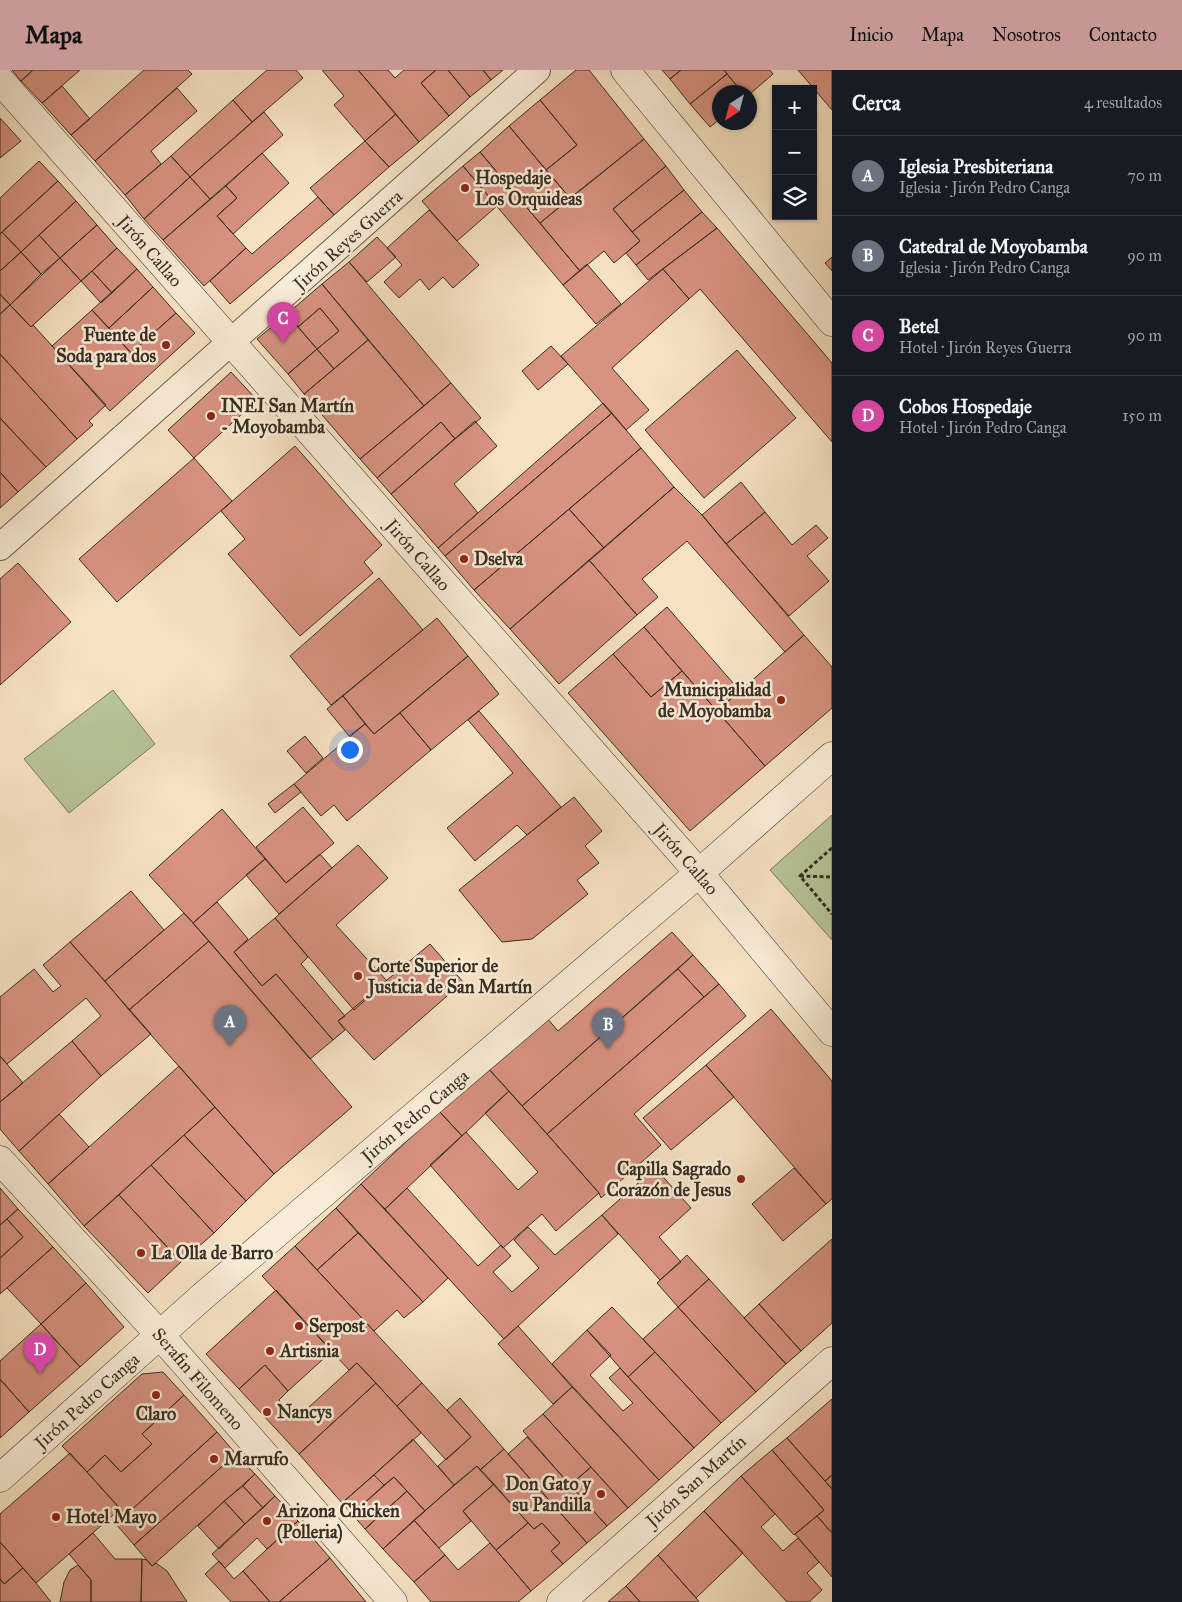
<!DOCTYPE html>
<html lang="es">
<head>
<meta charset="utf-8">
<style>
  :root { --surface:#171b24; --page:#242831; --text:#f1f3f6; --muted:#9ea1a6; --line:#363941; --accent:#c59692 }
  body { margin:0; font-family:"IM FELL Great Primer",serif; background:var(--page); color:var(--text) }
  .controls { position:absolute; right:15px; top:15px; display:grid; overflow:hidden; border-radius:0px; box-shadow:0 1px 4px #0004 }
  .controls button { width:45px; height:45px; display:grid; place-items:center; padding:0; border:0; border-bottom:1px solid var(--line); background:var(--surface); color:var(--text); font:25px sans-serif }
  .compass { position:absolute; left:712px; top:15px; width:45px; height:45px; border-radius:50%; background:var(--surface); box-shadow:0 1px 4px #0004; rotate:216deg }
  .you { position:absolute; left:349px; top:679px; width:18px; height:18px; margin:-12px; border:4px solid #fff; border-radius:50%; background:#1a73e8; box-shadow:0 0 0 8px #1a73e833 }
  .badge { display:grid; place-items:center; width:32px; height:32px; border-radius:50%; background:var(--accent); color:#fff; font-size:16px; font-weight:700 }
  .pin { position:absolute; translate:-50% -41px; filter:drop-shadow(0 1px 2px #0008) }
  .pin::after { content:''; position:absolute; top:26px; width:18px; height:15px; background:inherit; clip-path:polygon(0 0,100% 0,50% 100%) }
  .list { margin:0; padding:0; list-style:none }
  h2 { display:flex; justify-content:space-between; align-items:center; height:65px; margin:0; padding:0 20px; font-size:21px }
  h2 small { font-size:16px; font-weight:400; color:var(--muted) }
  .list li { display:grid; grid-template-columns:32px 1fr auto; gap:15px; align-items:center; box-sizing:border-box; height:80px; padding:0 20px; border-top:1px solid var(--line) }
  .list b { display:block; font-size:19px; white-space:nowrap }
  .list p { margin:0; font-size:16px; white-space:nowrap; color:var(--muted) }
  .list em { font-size:16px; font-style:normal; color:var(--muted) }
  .icon { flex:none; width:28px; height:28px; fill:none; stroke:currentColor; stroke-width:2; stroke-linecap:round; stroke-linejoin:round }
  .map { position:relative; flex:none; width:832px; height:1532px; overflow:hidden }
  header { display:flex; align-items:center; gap:30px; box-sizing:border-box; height:70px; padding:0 25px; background:var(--accent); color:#111 }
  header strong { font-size:24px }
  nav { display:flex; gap:28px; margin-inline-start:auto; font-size:18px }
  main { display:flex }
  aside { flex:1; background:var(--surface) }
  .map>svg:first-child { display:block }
</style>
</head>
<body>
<header>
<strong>Mapa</strong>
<nav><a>Inicio</a><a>Mapa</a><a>Nosotros</a><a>Contacto</a></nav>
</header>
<main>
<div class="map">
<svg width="832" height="1532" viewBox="0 0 832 1532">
  <rect width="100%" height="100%" fill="#f6e2c3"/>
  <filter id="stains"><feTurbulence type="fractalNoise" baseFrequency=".004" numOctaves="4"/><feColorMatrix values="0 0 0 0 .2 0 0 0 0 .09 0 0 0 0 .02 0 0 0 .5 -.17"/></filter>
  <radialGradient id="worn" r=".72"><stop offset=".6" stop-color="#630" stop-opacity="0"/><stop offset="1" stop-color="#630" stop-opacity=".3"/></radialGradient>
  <path fill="#b7c498" stroke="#77795e" d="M 113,620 L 155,674 L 69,743 L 24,689 Z
    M 832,745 L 832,870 L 770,800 Z"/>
  <path fill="#d79280" stroke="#372e23" d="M 12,0 L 33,0 L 21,11 Z
    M 33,0 L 80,0 L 42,33 L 21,11 Z
    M 144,0 L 188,0 L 192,4 L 95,91 L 71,65 Z
    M 267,0 L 296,0 L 303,8 L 252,52 L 233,30 Z
    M 322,0 L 358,0 L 396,44 L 365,71 L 334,35 L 344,26 Z
    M 358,0 L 388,0 L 395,8 L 404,0 L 436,0 L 421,13 L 449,46 L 419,72 Z
    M 436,0 L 448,0 L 470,27 L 449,46 L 421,13 Z
    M 448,0 L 483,0 L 491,10 L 470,27 Z
    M 483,0 L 503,0 L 491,10 Z
    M 576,0 L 589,0 L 644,69 L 570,128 L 546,100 L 577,75 L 540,30 Z
    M 662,0 L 681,0 L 670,9 Z
    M 681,0 L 724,0 L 727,4 L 690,34 L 670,9 Z
    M 724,0 L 770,0 L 773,4 L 750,24 L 742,22 Z
    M 798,0 L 832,0 L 832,40 Z
    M 727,4 L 742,22 L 720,22 L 720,49 L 710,57 L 690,34 Z
    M 62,16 L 90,49 L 71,65 L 42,33 Z
    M 177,18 L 197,41 L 151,81 L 161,94 L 125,125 L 95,91 Z
    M 233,30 L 252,52 L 190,107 L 171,86 Z
    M 540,30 L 577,75 L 546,100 L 509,56 Z
    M 264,42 L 283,65 L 210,129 L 190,107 Z
    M 396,44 L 419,72 L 389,97 L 365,71 Z
    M 0,48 L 21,71 L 0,88 Z
    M 509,56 L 570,128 L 540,153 L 480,82 Z
    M 644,69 L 666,96 L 613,139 L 640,171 L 614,193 L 604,181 L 580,201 L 540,153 Z
    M 365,71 L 389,97 L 334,145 L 310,118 Z
    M 480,82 L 580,201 L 563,215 L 463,96 Z
    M 262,83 L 289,113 L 233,164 L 217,146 L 237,128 L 226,116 Z
    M 171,86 L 190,107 L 144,149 L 125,125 Z
    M 39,91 L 58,111 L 0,164 L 0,128 Z
    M 463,96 L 497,136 L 457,171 L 422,131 Z
    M 666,96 L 684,120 L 632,162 L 613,139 Z
    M 190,107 L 210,129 L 163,170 L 144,149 Z
    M 58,111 L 76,131 L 21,182 L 2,162 Z
    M 226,116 L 237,128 L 217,146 L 246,178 L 204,216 L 163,170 Z
    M 684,120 L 702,142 L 636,195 L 626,183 L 640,171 L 632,162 Z
    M 318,127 L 334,145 L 230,234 L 210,211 L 246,178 L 252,184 Z
    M 76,131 L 97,155 L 60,188 L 39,165 Z
    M 429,140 L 479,195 L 453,218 L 443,207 L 429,220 L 420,209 L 399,228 L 384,212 L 402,195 L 387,178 Z
    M 702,142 L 717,158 L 648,210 L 636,195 Z
    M 97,155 L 117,178 L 81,211 L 60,188 Z
    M 717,158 L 832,293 L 832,372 L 700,219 L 689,229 L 663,199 Z
    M 2,162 L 21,182 L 0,201 L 0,164 Z
    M 39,165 L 60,188 L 41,204 L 21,182 Z
    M 377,167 L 396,187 L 367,212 L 349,192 Z
    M 117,178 L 137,199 L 112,223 L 92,201 Z
    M 21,182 L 41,204 L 10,235 L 0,224 L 0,201 Z
    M 832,187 L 832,201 L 825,193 Z
    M 60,188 L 81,211 L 31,257 L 10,235 Z
    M 349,192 L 451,313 L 424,336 L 322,214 Z
    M 587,194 L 621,234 L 596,254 L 563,215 Z
    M 137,199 L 153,217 L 109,258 L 92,240 Z
    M 663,199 L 689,229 L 612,298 L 649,340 L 626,360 L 561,286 Z
    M 92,201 L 112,223 L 101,233 L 81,211 Z
    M 322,214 L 368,270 L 334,299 L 317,279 L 339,261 L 320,238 L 298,257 L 287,244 Z
    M 153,217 L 176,243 L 131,283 L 109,258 Z
    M 0,224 L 10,235 L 0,244 Z
    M 10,235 L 31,257 L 33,255 L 106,335 L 89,351 L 93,355 L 77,369 L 0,284 L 0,244 Z
    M 320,238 L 339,261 L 317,279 L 298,257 Z
    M 92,240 L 131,283 L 176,243 L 195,263 L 110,341 L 52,276 Z
    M 287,244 L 317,279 L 288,304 L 257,269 Z
    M 368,270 L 424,336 L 360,389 L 304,324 Z
    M 551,276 L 568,294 L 538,320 L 522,301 Z
    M 317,279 L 334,299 L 304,324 L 288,304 Z
    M 737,280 L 796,348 L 704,428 L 645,360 Z
    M 0,284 L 77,369 L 46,397 L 0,348 Z
    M 231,302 L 257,330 L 194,388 L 168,360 Z
    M 451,313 L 481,348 L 455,369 L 441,352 L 377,408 L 360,389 Z
    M 603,333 L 612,343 L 445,486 L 438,478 Z
    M 612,343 L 641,378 L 474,520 L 445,486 Z
    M 0,348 L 46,397 L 18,422 L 0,402 Z
    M 475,351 L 497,376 L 454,414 L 478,443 L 438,478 L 391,424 Z
    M 441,352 L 455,369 L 391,424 L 377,408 Z
    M 295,376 L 382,475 L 364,492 L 373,503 L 300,566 L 228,484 L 245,469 L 221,441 Z
    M 641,378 L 674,417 L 604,478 L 569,439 Z
    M 194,388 L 232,431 L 117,532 L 79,489 Z
    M 0,402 L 18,422 L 0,438 Z
    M 741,412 L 765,442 L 726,474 L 702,445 Z
    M 674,417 L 702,445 L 804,565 L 785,582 L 687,471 L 642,509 L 658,527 L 637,545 L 589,490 Z
    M 569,439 L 604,478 L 510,559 L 474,520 Z
    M 765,442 L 792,475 L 816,455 L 828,468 L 807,486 L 829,511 L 789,546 L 726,474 Z
    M 589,490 L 637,545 L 559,614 L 510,559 Z
    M 18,493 L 71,552 L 0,615 L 0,509 Z
    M 379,508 L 423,560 L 331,635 L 290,586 Z
    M 667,537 L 740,621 L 717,641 L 644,557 Z
    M 437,548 L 468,586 L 374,664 L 343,626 Z
    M 644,557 L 682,601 L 651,627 L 613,584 Z
    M 804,565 L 832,597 L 832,638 L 765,696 L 717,641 Z
    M 613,584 L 651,627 L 682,601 L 765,696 L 690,761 L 568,623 Z
    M 468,586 L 499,624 L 431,680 L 400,643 Z
    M 343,626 L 365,654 L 349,666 L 327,639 Z
    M 479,641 L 561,737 L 527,765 L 517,755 L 475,791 L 447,758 L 513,703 L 468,650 Z
    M 400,643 L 431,680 L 347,751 L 334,735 L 321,746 L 294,714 L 365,654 L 374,664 Z
    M 305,666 L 323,688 L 306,703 L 287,681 Z
    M 294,714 L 301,722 L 275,743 L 268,734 Z
    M 574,727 L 602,761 L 585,776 L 599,793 L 577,810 L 588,824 L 532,869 L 502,872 L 459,820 Z
    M 303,737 L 334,773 L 286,813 L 256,777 Z
    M 222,739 L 265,789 L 193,853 L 149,805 Z
    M 358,775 L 388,808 L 336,855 L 387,911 L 354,940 L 275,848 Z
    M 320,784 L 332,798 L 279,844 L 246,805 L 265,789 L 286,813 Z
    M 131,821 L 164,860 L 105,911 L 70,872 Z
    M 217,832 L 248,869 L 234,882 L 262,916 L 276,904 L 333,970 L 310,989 L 193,853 Z
    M 184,843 L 209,871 L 129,940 L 105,911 Z
    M 275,848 L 308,887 L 301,894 L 345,946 L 338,951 L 345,960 L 333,970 L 276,904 L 262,916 L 234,882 Z
    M 672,862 L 693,885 L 522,1036 L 487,997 L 546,947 L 558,961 Z
    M 209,871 L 352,1037 L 274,1104 L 129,940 Z
    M 70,872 L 151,964 L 101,1006 L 72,971 L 101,946 L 86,928 L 7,994 L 0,986 L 0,927 L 34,899 L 53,922 L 61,916 L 43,895 Z
    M 430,874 L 463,912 L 374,990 L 338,951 Z
    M 693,885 L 719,914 L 704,927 L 678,899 Z
    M 678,899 L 704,927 L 547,1064 L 522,1036 Z
    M 719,914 L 746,946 L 634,1044 L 661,1075 L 601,1128 L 599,1123 L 547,1064 Z
    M 771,939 L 832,1011 L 832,1129 L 826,1134 L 706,995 Z
    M 72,971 L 101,1006 L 19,1081 L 0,1059 L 0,1032 Z
    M 0,986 L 23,1013 L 0,1032 Z
    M 706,995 L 734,1027 L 671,1080 L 643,1048 Z
    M 179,996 L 215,1037 L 84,1156 L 48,1114 Z
    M 487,997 L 509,1021 L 462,1066 L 439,1041 Z
    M 509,1021 L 599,1123 L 556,1161 L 542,1144 L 503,1178 L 430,1095 L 466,1062 L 518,1120 L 538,1102 L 485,1043 Z
    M 215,1037 L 274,1104 L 246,1131 L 184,1065 Z
    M 439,1041 L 462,1066 L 385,1139 L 361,1114 Z
    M 59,1044 L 89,1077 L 48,1114 L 19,1081 Z
    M 184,1065 L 246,1131 L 214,1163 L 151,1095 Z
    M 151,1095 L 214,1163 L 181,1192 L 119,1125 Z
    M 655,1098 L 691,1138 L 659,1167 L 681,1192 L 660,1210 L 602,1145 Z
    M 794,1098 L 826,1134 L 783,1171 L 752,1134 Z
    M 361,1114 L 448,1208 L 423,1232 L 336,1138 Z
    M 0,1118 L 18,1139 L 0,1155 Z
    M 407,1118 L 478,1196 L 501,1175 L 511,1186 L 493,1202 L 512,1222 L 539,1198 L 514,1170 L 528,1157 L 555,1185 L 602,1145 L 618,1164 L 504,1269 L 385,1139 Z
    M 119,1125 L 181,1192 L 148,1223 L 84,1156 Z
    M 336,1138 L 358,1163 L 317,1200 L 295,1176 Z
    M 18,1139 L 53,1177 L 0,1224 L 0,1188 L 23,1167 L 7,1149 Z
    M 7,1149 L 23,1167 L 0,1188 L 0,1155 Z
    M 358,1163 L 423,1232 L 404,1248 L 397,1240 L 374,1261 L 317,1200 Z
    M 832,1169 L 832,1253 L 801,1281 L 759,1234 Z
    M 295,1176 L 422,1313 L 397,1336 L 357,1293 L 349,1300 L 262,1206 Z
    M 53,1177 L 86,1213 L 41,1254 L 7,1218 Z
    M 687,1185 L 709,1209 L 678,1237 L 657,1213 Z
    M 709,1209 L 786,1294 L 756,1322 L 678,1237 Z
    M 86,1213 L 124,1257 L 80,1297 L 41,1254 Z
    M 276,1220 L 332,1281 L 288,1321 L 265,1295 L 239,1319 L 206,1284 Z
    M 759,1234 L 801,1281 L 786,1294 L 744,1248 Z
    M 612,1237 L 655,1282 L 628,1307 L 587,1260 Z
    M 678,1237 L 756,1322 L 721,1353 L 643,1269 Z
    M 41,1254 L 80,1297 L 29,1342 L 0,1309 L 0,1291 Z
    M 518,1256 L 572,1317 L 553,1334 L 498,1274 Z
    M 587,1260 L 611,1285 L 590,1305 L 623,1341 L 633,1333 L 609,1308 L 620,1298 L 694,1378 L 659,1410 L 552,1294 Z
    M 655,1282 L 721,1353 L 694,1378 L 628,1307 Z
    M 357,1293 L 376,1313 L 299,1384 L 239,1319 L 265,1295 L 288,1321 L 279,1330 L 296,1349 Z
    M 163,1302 L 184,1325 L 142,1364 L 152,1374 L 121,1402 L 105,1385 L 87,1402 L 62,1376 L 142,1304 Z
    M 0,1309 L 29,1342 L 0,1368 Z
    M 376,1313 L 421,1363 L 342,1433 L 299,1384 Z
    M 422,1313 L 471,1367 L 446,1390 L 397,1336 Z
    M 572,1317 L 659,1410 L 628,1438 L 543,1344 Z
    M 184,1325 L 217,1362 L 126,1445 L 87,1402 L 105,1385 L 121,1402 L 152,1374 L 142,1364 Z
    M 460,1328 L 504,1379 L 480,1400 L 477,1396 L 454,1415 L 438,1396 L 471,1367 L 447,1340 Z
    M 832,1329 L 832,1405 L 825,1411 L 787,1368 Z
    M 543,1344 L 591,1397 L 570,1415 L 523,1361 Z
    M 217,1362 L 236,1384 L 134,1475 L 116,1454 Z
    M 527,1367 L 607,1456 L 587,1473 L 508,1384 Z
    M 787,1368 L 832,1419 L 832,1463 L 817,1446 L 824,1440 L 772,1380 Z
    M 413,1369 L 454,1415 L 425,1441 L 394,1407 L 384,1415 L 374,1405 Z
    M 504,1379 L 587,1473 L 563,1494 L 551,1481 L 560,1473 L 542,1453 L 534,1459 L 480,1400 Z
    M 772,1380 L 824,1440 L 794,1465 L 741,1406 Z
    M 70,1383 L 120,1439 L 36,1513 L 0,1472 L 0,1444 Z
    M 236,1384 L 255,1404 L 152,1496 L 134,1475 Z
    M 477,1396 L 494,1414 L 463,1441 L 471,1451 L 439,1478 L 414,1450 Z
    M 591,1397 L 628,1438 L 607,1456 L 570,1415 Z
    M 255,1404 L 275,1426 L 263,1438 L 243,1416 Z
    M 374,1405 L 384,1415 L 352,1444 L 342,1433 Z
    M 832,1405 L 832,1419 L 825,1411 Z
    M 741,1406 L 775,1444 L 761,1457 L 783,1481 L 798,1468 L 819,1492 L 807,1503 L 822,1520 L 809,1532 L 787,1532 L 704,1441 Z
    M 394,1407 L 407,1421 L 365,1459 L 352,1444 Z
    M 494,1414 L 528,1453 L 496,1480 L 463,1441 Z
    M 243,1416 L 263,1438 L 245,1454 L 224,1431 Z
    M 407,1421 L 425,1441 L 383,1479 L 365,1459 Z
    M 275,1426 L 298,1451 L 267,1479 L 257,1468 L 225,1498 L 212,1484 Z
    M 224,1431 L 245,1454 L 219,1479 L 198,1456 Z
    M 704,1441 L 743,1483 L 696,1528 L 658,1485 Z
    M 817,1446 L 832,1463 L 832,1507 L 795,1464 Z
    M 414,1450 L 445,1485 L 414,1512 L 383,1479 Z
    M 298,1451 L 330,1488 L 279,1532 L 270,1532 L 243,1501 Z
    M 528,1453 L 534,1459 L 542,1453 L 560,1473 L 551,1481 L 563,1494 L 531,1521 L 496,1480 Z
    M 93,1463 L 115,1489 L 142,1489 L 141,1532 L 91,1532 L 91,1510 L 69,1484 Z
    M 0,1472 L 23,1498 L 4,1514 L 0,1509 Z
    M 490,1473 L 531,1521 L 518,1532 L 431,1532 L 414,1512 L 445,1485 L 458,1500 Z
    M 658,1485 L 696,1528 L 699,1532 L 640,1532 L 626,1516 Z
    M 330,1488 L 366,1532 L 279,1532 Z
    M 142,1489 L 147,1490 L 152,1496 L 156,1493 L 167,1501 L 187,1532 L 141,1532 Z
    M 219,1491 L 234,1509 L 243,1501 L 270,1532 L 231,1532 L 205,1504 Z
    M 78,1495 L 91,1510 L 91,1532 L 60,1532 L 64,1512 L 70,1500 Z
    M 23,1498 L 36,1513 L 51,1532 L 0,1532 L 0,1509 L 4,1514 Z
    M 626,1516 L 640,1532 L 608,1532 Z"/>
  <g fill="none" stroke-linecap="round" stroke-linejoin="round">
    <defs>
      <path id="street" d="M 0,477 L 537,0"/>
      <path id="secondary" d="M 625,0 L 832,252
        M 0,10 L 699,803 L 832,962
        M 0,1090 L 160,1265 L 393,1532
        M 0,1408 L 203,1226 L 699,803 L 832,686
        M 561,1532 L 832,1291"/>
    </defs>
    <use href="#street" stroke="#675b4b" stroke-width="28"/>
    <use href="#secondary" stroke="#372e23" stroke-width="29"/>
    <path stroke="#372e23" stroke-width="3" stroke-dasharray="4 2.5" stroke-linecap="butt" d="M 832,778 L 800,806 L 832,844
      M 800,806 L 832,807"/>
    <use href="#street" stroke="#f9ecd8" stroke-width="26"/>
    <use href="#secondary" stroke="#f9ecd8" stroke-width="28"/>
  </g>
  <g fill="#8f2418" stroke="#f9ecd8" stroke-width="2">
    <circle cx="465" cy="118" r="5"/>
    <circle cx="166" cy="275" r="5"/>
    <circle cx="211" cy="346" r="5"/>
    <circle cx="464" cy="489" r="5"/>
    <circle cx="781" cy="630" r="5"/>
    <circle cx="358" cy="906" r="5"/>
    <circle cx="741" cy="1109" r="5"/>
    <circle cx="141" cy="1183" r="5"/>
    <circle cx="299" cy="1256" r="5"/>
    <circle cx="270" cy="1281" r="5"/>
    <circle cx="156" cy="1325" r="5"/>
    <circle cx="267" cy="1342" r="5"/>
    <circle cx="214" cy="1389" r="5"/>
    <circle cx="601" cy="1424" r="5"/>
    <circle cx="56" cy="1447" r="5"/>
    <circle cx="267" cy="1451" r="5"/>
  </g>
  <g text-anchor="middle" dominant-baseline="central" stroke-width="5" stroke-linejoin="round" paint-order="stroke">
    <g font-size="18" font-weight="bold" fill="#372e23" stroke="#f9ecd8" text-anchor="start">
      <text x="475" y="108">Hospedaje<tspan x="475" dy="21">Los Orquideas</tspan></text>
      <text x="156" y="265" text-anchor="end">Fuente de<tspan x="156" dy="21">Soda para dos</tspan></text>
      <text x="221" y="336">INEI San Martín<tspan x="221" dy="21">- Moyobamba</tspan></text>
      <text x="474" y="489">Dselva</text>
      <text x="771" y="620" text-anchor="end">Municipalidad<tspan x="771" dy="21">de Moyobamba</tspan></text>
      <text x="368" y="896">Corte Superior de<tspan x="368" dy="21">Justicia de San Martín</tspan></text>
      <text x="731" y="1099" text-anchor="end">Capilla Sagrado<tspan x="731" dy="21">Corazón de Jesus</tspan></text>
      <text x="151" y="1183">La Olla de Barro</text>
      <text x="309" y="1256">Serpost</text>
      <text x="280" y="1281">Artisnia</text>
      <text x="277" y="1342">Nancys</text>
      <text x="156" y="1344" text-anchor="middle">Claro</text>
      <text x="224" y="1389">Marrufo</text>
      <text x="591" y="1414" text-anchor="end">Don Gato y<tspan x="591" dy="21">su Pandilla</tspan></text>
      <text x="277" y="1441">Arizona Chicken<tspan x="277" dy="21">(Polleria)</tspan></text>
      <text x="66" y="1447">Hotel Mayo</text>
    </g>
    <g font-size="18" fill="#372e23" stroke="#f9ecd8">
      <text transform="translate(348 170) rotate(-42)">Jirón Reyes Guerra</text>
      <text transform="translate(150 181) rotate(49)">Jirón Callao</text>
      <text transform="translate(418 485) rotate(49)">Jirón Callao</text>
      <text transform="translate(686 789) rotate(49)">Jirón Callao</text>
      <text transform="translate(415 1046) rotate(-40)">Jirón Pedro Canga</text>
      <text transform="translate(198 1309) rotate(49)">Serafin Filomeno</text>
      <text transform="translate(87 1331) rotate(-42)">Jirón Pedro Canga</text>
      <text transform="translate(696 1411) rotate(-42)">Jirón San Martín</text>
    </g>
  </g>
  <rect width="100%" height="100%" filter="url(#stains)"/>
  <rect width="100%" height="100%" fill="url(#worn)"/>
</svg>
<div class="controls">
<button>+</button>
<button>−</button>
<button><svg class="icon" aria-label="layers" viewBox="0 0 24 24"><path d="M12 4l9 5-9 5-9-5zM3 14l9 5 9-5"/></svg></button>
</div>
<svg class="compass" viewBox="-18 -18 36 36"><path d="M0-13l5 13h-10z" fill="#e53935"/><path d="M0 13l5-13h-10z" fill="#9ea1a6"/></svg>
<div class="you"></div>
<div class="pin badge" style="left:230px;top:976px;background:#6b7280">A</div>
<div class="pin badge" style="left:608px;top:979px;background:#6b7280">B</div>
<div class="pin badge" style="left:283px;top:273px;background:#d1479c">C</div>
<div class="pin badge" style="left:40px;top:1304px;background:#d1479c">D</div>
</div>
<aside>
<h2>Cerca<small>4 resultados</small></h2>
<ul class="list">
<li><span class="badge" style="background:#6b7280">A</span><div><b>Iglesia Presbiteriana</b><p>Iglesia · Jirón Pedro Canga</p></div><em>70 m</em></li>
<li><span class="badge" style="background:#6b7280">B</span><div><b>Catedral de Moyobamba</b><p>Iglesia · Jirón Pedro Canga</p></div><em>90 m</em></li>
<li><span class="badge" style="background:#d1479c">C</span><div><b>Betel</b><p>Hotel · Jirón Reyes Guerra</p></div><em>90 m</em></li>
<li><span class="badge" style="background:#d1479c">D</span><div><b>Cobos Hospedaje</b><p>Hotel · Jirón Pedro Canga</p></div><em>150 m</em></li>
</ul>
</aside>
</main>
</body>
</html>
